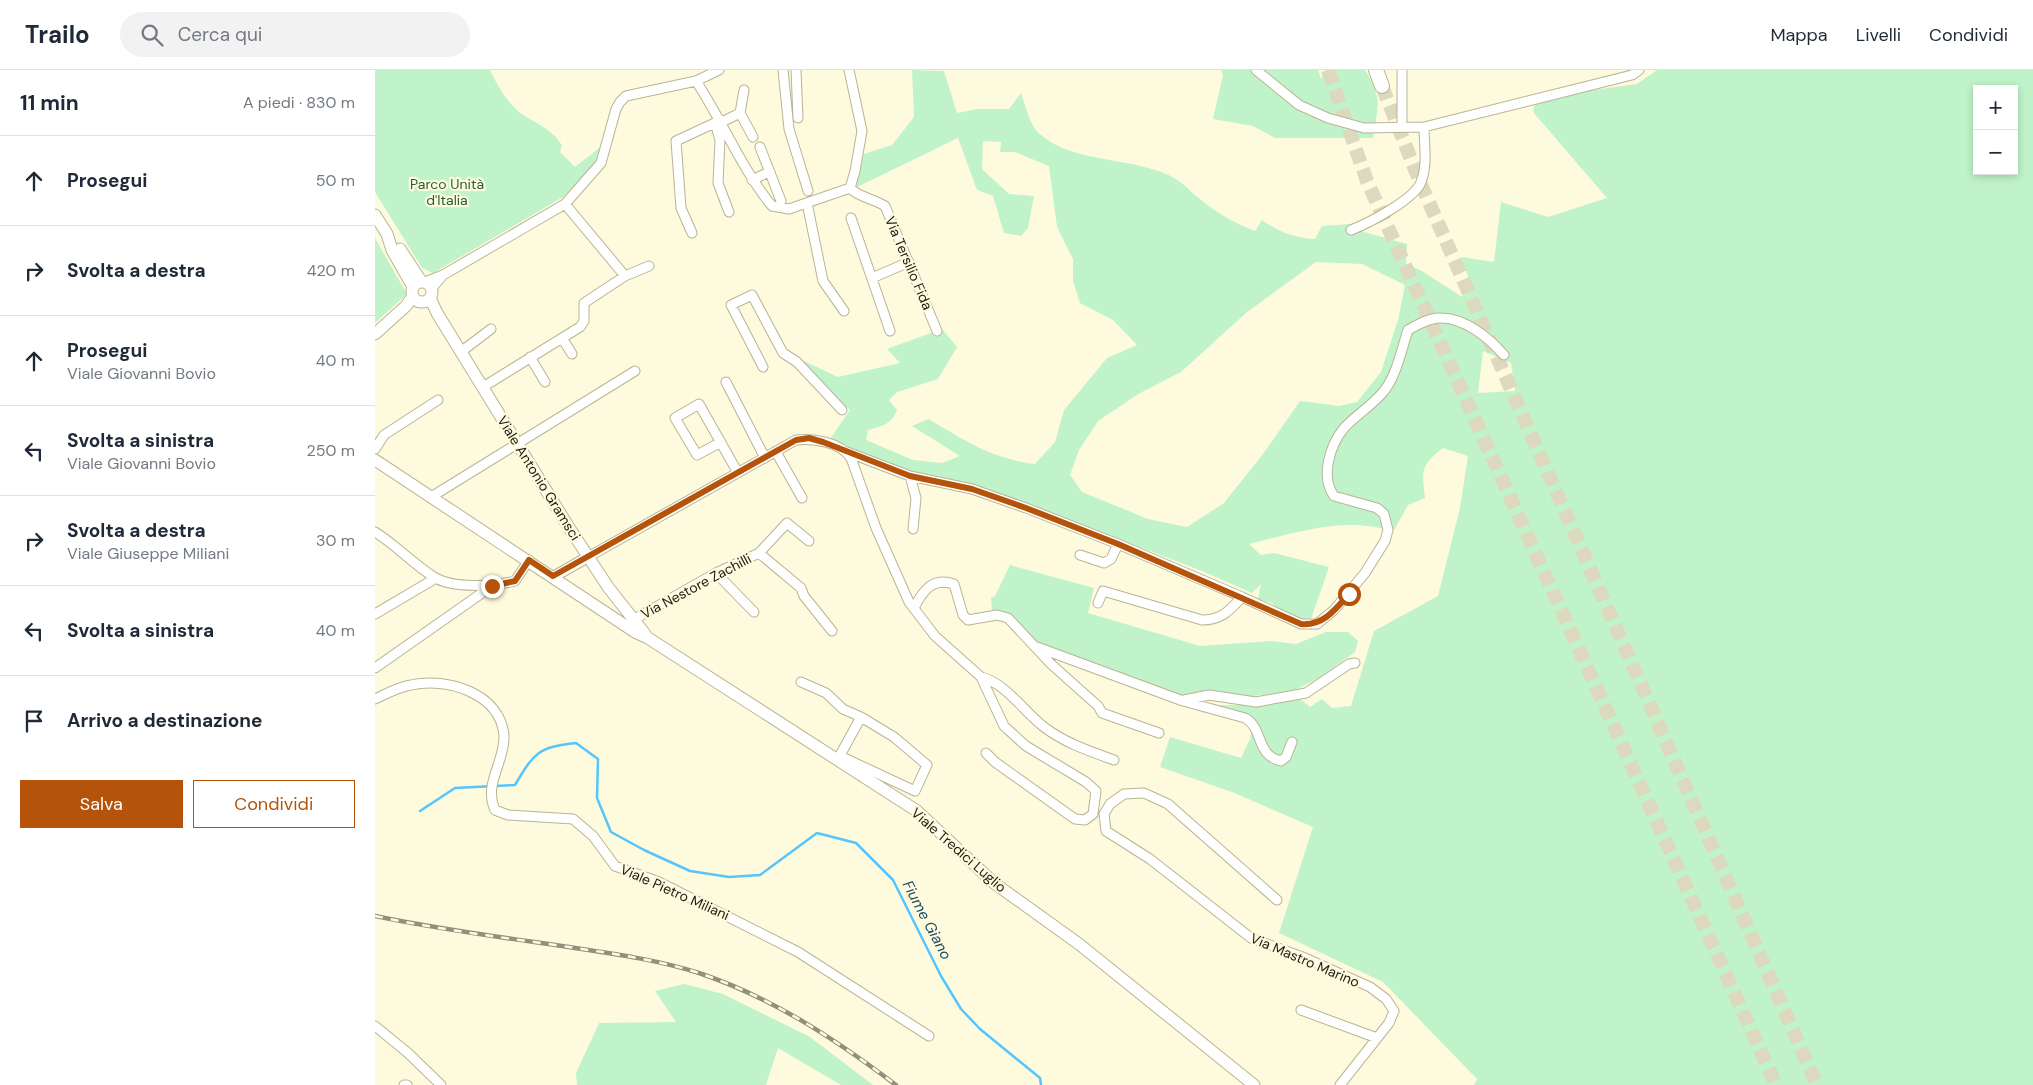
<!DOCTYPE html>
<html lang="it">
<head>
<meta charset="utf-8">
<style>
  :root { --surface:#fff; --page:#f2f2f3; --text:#1f2937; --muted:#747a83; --line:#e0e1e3; --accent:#b45309 }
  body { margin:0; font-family:"DM Sans",sans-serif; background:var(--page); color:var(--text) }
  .controls { position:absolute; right:15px; top:15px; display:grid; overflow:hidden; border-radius:0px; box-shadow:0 2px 8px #0003 }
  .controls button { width:45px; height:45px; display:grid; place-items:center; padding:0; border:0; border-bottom:1px solid var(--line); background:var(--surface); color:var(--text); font:25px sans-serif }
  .stop { position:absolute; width:15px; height:15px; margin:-11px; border:4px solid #b45309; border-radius:50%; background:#fff }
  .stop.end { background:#b45309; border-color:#fff; box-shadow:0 1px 5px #0008 }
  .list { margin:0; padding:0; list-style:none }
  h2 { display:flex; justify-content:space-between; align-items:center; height:65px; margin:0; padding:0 20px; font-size:21px }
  h2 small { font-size:16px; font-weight:400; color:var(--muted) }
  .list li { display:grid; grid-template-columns:32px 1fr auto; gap:15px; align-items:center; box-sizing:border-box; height:90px; padding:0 20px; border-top:1px solid var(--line) }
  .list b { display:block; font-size:19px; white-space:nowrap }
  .list p { margin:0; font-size:16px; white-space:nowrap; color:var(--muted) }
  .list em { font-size:16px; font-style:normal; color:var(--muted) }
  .actions { display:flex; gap:10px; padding:15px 20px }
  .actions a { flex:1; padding:11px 0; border:1px solid var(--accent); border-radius:0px; text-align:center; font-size:18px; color:var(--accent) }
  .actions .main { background:var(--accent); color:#fff }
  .icon { flex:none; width:28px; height:28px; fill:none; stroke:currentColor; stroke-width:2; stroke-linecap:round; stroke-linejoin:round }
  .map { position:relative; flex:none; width:1658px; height:1015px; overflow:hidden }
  header { display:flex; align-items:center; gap:30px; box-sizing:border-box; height:70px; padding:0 25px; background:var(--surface); border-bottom:1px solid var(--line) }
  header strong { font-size:24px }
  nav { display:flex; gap:28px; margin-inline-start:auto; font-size:18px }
  .search { width:350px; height:45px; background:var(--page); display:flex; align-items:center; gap:12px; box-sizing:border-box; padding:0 18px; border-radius:28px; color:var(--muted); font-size:19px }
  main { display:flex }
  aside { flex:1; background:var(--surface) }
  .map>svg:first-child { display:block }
</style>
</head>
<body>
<header>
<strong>Trailo</strong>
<div class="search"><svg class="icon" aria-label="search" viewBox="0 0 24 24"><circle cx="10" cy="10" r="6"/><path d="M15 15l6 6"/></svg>Cerca qui</div>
<nav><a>Mappa</a><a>Livelli</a><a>Condividi</a></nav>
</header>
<main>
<aside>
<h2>11 min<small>A piedi · 830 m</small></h2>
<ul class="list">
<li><svg class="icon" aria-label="ahead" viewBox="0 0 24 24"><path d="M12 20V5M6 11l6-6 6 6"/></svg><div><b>Prosegui</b></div><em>50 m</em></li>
<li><svg class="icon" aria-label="right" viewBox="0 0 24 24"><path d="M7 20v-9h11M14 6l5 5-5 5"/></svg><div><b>Svolta a destra</b></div><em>420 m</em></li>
<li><svg class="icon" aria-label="ahead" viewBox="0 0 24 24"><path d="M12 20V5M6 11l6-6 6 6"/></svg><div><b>Prosegui</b><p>Viale Giovanni Bovio</p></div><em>40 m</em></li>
<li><svg class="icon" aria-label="left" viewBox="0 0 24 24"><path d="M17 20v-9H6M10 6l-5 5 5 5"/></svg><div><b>Svolta a sinistra</b><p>Viale Giovanni Bovio</p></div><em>250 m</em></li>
<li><svg class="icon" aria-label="right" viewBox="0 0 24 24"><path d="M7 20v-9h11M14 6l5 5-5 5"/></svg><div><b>Svolta a destra</b><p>Viale Giuseppe Miliani</p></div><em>30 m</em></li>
<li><svg class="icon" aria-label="left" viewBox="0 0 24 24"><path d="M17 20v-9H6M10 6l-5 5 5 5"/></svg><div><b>Svolta a sinistra</b></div><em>40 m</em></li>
<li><svg class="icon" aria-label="arrive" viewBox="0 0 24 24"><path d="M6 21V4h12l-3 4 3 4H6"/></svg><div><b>Arrivo a destinazione</b></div></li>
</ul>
<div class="actions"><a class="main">Salva</a><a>Condividi</a></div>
</aside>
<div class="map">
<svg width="1658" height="1015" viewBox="0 0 1658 1015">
  <rect width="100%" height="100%" fill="#fefade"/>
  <path fill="#c0f3c9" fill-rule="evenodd" d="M 0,0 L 115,0 C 122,15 131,31 144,42 C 162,55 174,56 187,75 L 185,82 L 200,97 L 228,75 L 221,94 L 188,127 L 58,203 L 47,198 L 0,122 Z
    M 537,0 L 569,1 L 582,43 L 603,39 L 634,39 L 646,23 C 651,36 654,55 665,64 C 699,95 763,86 801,109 C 810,115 817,123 825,129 C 842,143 859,153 880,161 L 887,150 C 904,162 920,168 940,169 L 947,156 L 975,154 L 989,162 L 1032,174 L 1031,194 L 1047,201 L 1087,227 L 1095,211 L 1086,187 L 1119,192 L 1126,132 L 1173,147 L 1232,128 L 1158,42 L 1161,28 L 1262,14 L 1282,0 L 1658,0 L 1658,1015 L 1099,1015 L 1102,1009 L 1008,912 L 904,863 L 938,757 L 857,722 L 785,697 L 795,667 L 866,688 L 875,669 L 879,649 L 863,641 L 841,635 L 883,635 L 925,629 L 935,637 L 947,629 L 957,638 L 976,636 L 999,561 L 1063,526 L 1085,438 L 1093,386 L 1068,378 C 1045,396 1047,400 1050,428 L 1033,435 L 1018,462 C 972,445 920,463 874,474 L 886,485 L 899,483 L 954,497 L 935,552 L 921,556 L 897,533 L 883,529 L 886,514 L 877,523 L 827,501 L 671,441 L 539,404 L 455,369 L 475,340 L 414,284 L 463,307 L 525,293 L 512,279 L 567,259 L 582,277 L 563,309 L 522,322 L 514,330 L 522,340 C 516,355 507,356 493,360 L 491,370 L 538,390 L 567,393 L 585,386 L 537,356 L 553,349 C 592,371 614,388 660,394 L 680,372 L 689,340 L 732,288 L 762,275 L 738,250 L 705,233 L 698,211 L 698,189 L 682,157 L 674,96 L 640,82 L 625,82 L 626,72 L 608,71 L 607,99 L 634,124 L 659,126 L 653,158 L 646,166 L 629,163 L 618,126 L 602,120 L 583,68 L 480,118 L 489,84 L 517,75 L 539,47 ZM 1602,19 L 1639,19 L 1639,101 L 1602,101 ZM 941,192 L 987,194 L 1030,215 L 1023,250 L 1006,302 L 982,332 L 964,336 L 925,331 L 891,380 L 849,433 L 812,457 L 773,449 L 707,422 L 695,405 L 704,380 L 723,351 L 765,323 L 806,302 L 872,242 ZM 1108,281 L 1136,293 L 1140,321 L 1103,323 Z
    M 846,0 L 943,0 L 946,9 L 951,0 L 990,0 C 1008,28 1003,36 998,68 L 900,68 L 878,56 L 838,49 L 848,5 Z
    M 0,168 L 32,224 L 0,253 Z
    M 635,495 L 719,518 L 713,543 L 825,576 L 896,571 L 921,574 L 951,562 L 973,562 L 983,571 L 980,582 L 944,608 L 916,622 L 869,627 L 831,628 L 804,625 L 667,579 L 635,544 L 617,542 L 616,528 L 620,526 Z
    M 309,914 L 348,924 L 435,967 L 498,1015 L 466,1015 L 403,978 L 391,1015 L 202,1015 L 201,1003 L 224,953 L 301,952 L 280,921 Z"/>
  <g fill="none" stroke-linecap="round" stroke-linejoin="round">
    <path stroke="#57c5fb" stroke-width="2.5" d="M 45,741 L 80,718 L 140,715 C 159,683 163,677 201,673 L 223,689 L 222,728 L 236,762 L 269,780 L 315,801 L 354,807 L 385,805 L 442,763 L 481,773 L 518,810 L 566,906 L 586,939 L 605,959 L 665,1008 L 666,1015"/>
    <path stroke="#dcd9bf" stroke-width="14" stroke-dasharray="14 7" stroke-linecap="butt" d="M 953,0 L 992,111 L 1401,1015
      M 1007,16 L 1045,112 L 1442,1015"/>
    <defs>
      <path id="minor" d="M 408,0 L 414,59 L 433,121
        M 421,0 L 423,48
        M 474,0 L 487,61 L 480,101 L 475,118
        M 881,0 L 924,35 L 953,48 L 989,58 L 1049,57 L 1257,5 L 1264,0
        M 321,11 C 348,52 366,98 397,136 L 414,139 L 475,118
        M 365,43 L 369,20
        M 347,52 L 365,43 L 378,67
        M 340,53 L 345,70 L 343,113 L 354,142
        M 1027,57 L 1027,0
        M 385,77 L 406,131
        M 377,110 L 394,102
        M 475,118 C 483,127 499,129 510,136 L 562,261
        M 432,133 L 448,211 L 469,241
        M 190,134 L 250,206
        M 476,148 L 515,261
        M 976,160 C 994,153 1040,129 1046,112 C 1053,95 1049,74 1049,57
        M 317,163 L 306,138 L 301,71 L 346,50
        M 497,208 L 534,192
        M 50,212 L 68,205 L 190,134 L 226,93 L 241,39 L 245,32 L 251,26 L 321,11 L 344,0
        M 57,218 L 68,205
        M 187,268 L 197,284
        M 87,281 L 116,259
        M 155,287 L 170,312
        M 388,297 L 356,235 L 377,225 L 408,283 L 422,292 L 467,340
        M 351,312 L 390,388
        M 108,317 L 205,257 L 209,251 L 209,233 L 250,206 L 274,196
        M 346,372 L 322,385 L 300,348 L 324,334 C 337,357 350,380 363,403
        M 0,379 L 9,365 L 63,330
        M 401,382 L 427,428
        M 472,382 L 535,406 L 597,419 L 651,438 L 743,474 L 867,527 L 926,554 L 942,554 L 959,540 L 990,503 L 1010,471 L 1013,460 L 1009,444 L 1002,438 L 959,426 C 945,407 955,375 969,358 C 981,345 998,335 1009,321 C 1022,304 1026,281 1033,260 C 1042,255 1055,247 1066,248 C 1090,248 1114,268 1129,285
        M 535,406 L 541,428 L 538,459
        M 56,427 L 260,301
        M 0,462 C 21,475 38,494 59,507 C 78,519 119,516 140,511 L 154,490
        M 384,483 L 426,518 L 429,526 L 457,561
        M 705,485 L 729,493 L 736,489 L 743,474
        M 213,487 L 421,370 C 439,368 465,372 476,388 L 501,458 L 534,532 L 560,566 L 606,607 L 629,656 L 651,676 L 711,712 L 721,721 L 718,744 L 710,750 L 700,749 L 620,692 L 611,683
        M 341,503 L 379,542
        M 723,533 L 728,521 L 827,550 C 847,550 855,540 867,527
        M 539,538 C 548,520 558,507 579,514 L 588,545 L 593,550 L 622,545 L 633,548 L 676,594 L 723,636 L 727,643 L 784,663
        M 0,544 L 61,508
        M 258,550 L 341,503 L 384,483 L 412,453 L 434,471
        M 662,577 L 808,631 L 870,648 C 889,658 880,685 906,691 L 911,687 L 917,672
        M 0,598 L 117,516
        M 606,607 C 631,613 649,642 669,657 C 690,673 714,681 739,690
        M 426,612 L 451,623 L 468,639 L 486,647 L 463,689
        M 0,629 C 11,624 23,617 36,615 C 71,607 126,623 129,666 C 130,692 108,714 120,740 L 133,745 L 198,749 L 218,766 L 240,796 L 284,812 L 423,882 L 554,966
        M 809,630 L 834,625 L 881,632 L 931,623 L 974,594 L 980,593
        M 465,686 L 540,721 L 552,695 L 519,667 L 486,647
        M 729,744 L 731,761 L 775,789 L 876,868 L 930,888 L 995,917 L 1011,929 L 1019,941 L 1014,953 L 965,1015
        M 729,744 L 735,734 L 749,724 L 769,723 L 793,734 L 902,830
        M 926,940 L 1002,968
        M 0,956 L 33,983 L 66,1015
        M 29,1015 L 32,1015"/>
      <path id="tertiary" d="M 178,507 L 213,487"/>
      <path id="secondary" d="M 0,145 L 12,164 L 17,180 L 38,217
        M 25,179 L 46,211
        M37 222a10 10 0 1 1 20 0a10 10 0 1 1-20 0Z
        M 55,228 L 62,243 L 193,456 L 233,517 L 270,564
        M 0,264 L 31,236 L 38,226
        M 0,390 L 260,562 L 273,568 L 542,741 L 619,813 L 704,874 L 879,1015"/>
      <path id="trunk" d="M 1001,0 L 1007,16"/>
    </defs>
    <use href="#minor" stroke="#bab493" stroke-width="11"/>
    <use href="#tertiary" stroke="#bab493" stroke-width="12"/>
    <use href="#secondary" stroke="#bab493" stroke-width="13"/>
    <use href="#trunk" stroke="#bab493" stroke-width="16"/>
    <use href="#minor" stroke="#fff" stroke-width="9"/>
    <use href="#tertiary" stroke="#fff" stroke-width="10"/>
    <use href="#secondary" stroke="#fff" stroke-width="11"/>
    <use href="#trunk" stroke="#fff" stroke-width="14"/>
    <defs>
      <path id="rail" d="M 0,846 C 62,859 124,867 187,876 C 233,883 280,889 324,903 C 398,928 460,969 521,1015"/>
    </defs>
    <use href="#rail" stroke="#928f7b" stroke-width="4.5"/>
    <use href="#rail" stroke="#fefade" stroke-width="2.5" stroke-dasharray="8" stroke-linecap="butt"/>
  </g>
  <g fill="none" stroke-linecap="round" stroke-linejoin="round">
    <path stroke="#b45309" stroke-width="6" d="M 117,516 L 140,511 L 154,490 L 178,506 L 421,370 L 434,368 L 448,372 L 535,406 L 597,419 L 651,438 L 743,474 L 926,554 C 948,556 960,540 974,524"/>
  </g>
  <g text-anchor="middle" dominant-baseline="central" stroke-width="4.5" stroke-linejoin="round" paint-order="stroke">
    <g font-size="14" fill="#235f35" stroke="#fefade">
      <text x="72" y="114">Parco Unità<tspan x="72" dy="16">d'Italia</tspan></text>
    </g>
    <g font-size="14" fill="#1e1c10" stroke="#fefade">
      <text transform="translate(534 193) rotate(67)">Via Tersilio Fida</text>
      <text transform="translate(164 408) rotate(58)">Viale Antonio Gramsci</text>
      <text transform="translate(321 516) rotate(-28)">Via Nestore Zachilli</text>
      <text transform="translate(584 780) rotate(41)">Viale Tredici Luglio</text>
      <text transform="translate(300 822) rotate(24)">Viale Pietro Miliani</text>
      <text transform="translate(930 890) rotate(23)">Via Mastro Marino</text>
    </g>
    <g font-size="15" font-style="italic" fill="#1f4d63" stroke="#fefade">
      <text transform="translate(552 850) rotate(62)">Fiume Giano</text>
    </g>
  </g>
</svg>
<div class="controls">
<button>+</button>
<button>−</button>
</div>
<div class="stop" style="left:974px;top:524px"></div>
<div class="stop end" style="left:117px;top:516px"></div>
</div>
</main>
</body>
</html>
